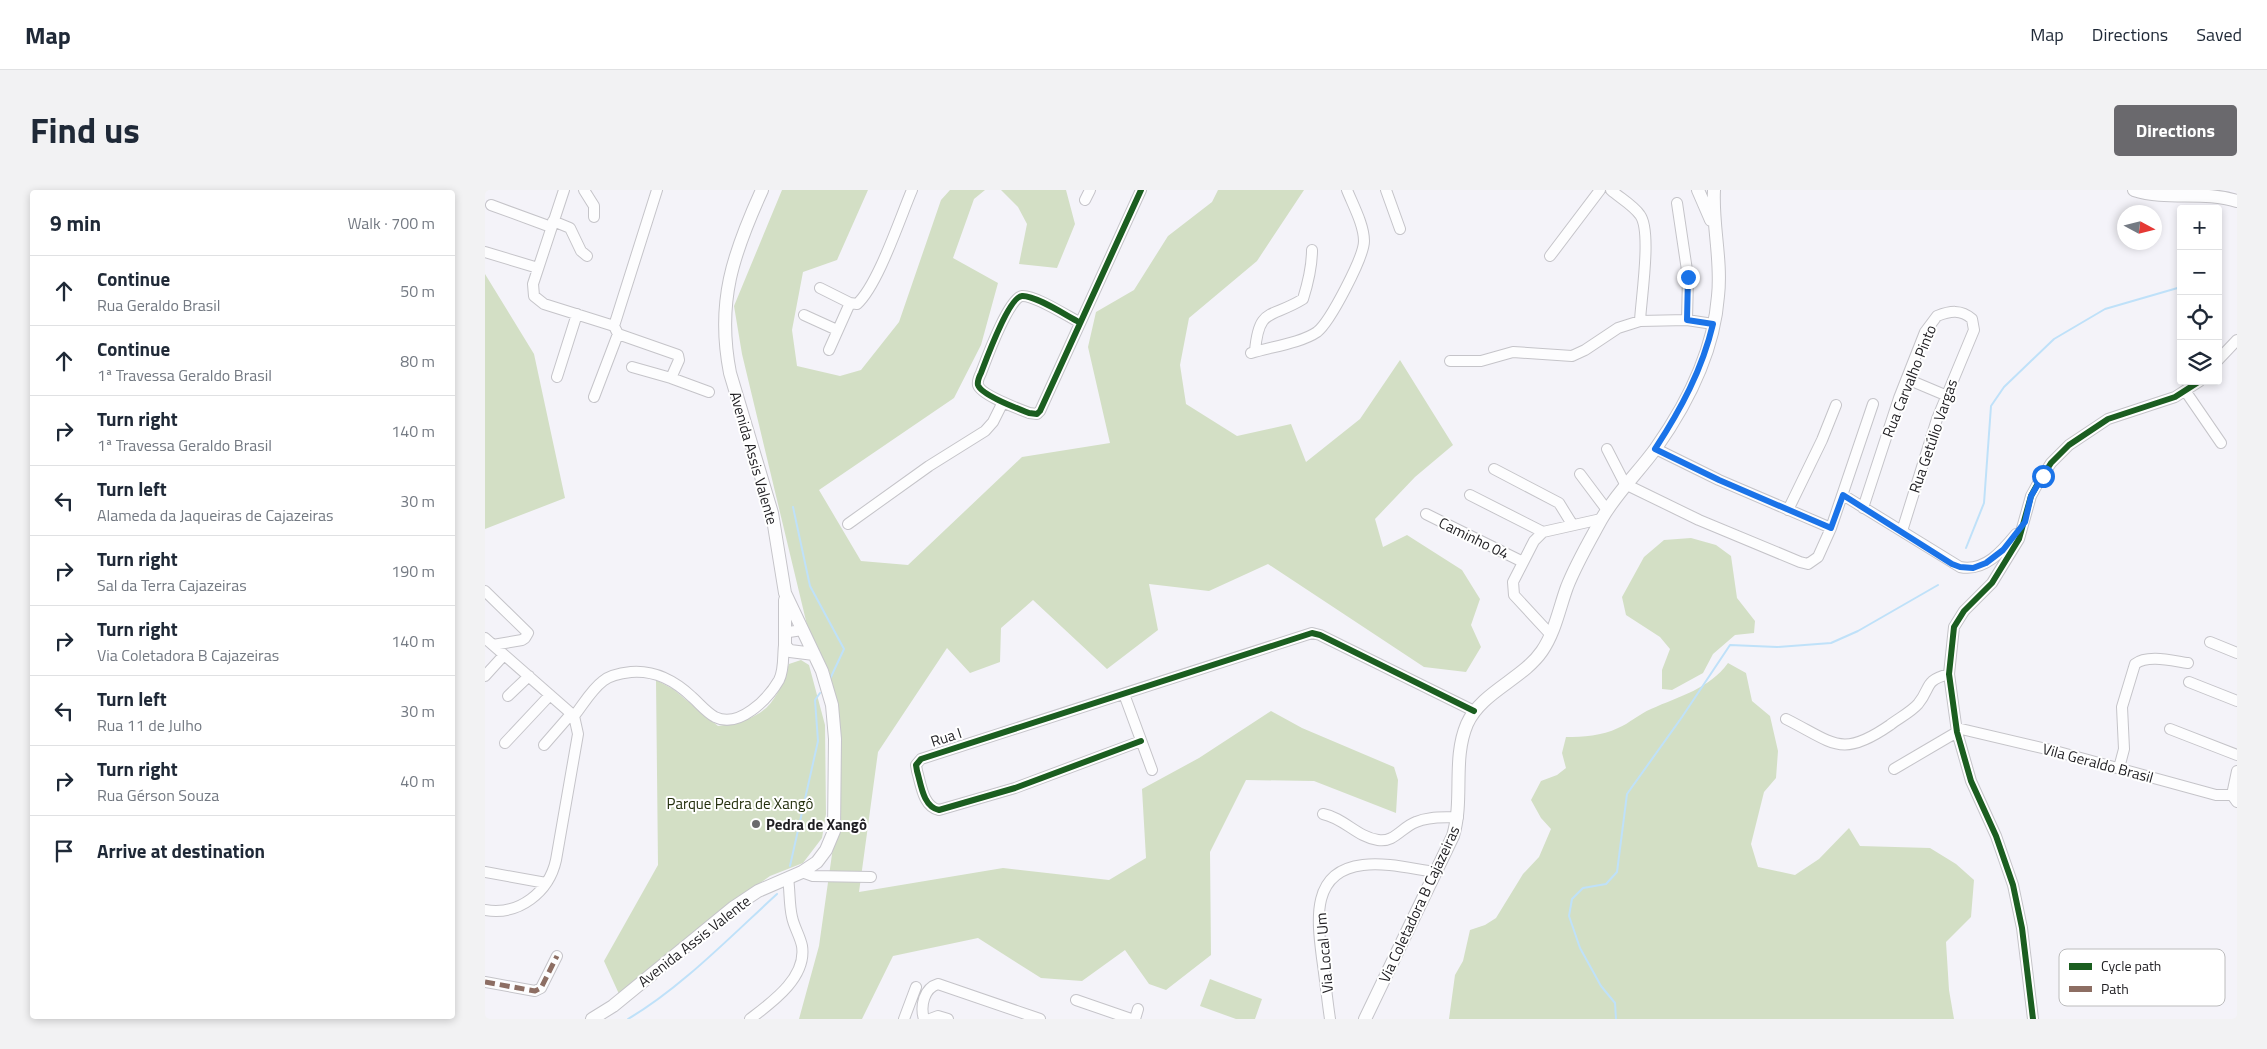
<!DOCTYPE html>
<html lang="en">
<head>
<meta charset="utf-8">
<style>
  :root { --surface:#fff; --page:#f2f2f3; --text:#1f2937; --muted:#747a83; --line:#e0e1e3; --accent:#6a696d }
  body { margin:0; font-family:"Titillium Web",sans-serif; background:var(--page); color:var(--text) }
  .controls { position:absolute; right:15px; top:15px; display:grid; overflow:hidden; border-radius:5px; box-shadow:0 2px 8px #0003 }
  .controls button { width:45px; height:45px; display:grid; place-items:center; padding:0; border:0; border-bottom:1px solid var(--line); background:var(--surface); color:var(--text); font:25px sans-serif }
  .compass { position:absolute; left:1632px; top:15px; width:45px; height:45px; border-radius:50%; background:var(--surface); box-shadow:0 2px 8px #0003; rotate:97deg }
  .stop { position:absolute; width:15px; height:15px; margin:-11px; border:4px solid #1a73e8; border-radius:50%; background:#fff }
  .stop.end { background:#1a73e8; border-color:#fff; box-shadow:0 1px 5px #0008 }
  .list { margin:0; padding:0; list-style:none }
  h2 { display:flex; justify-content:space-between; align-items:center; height:65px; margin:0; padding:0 20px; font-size:21px }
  h2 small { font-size:16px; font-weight:400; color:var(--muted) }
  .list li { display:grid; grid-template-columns:32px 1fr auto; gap:15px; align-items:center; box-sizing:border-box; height:70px; padding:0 20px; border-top:1px solid var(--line) }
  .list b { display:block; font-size:19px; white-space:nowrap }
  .list p { margin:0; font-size:16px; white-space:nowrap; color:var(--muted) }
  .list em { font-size:16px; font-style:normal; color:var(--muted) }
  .icon { flex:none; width:28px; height:28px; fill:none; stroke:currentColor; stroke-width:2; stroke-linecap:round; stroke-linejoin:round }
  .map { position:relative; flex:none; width:1752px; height:829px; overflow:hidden; border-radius:5px }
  header { display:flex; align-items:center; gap:30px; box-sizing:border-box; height:70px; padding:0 25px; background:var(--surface); border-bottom:1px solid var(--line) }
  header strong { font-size:24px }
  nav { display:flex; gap:28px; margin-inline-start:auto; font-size:18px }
  .intro { display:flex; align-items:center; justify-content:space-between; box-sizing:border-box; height:120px; padding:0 30px }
  h1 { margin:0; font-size:35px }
  .button { padding:12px 22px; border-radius:5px; background:var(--accent); color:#fff; font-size:18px; font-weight:700 }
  main { display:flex; gap:30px; padding:0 30px }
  aside { flex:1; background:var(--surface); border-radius:5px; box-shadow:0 2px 8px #0003 }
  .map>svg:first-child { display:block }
</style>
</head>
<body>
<header>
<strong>Map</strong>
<nav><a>Map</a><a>Directions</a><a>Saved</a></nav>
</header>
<div class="intro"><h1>Find us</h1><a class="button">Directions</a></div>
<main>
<aside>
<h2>9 min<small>Walk · 700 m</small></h2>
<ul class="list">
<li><svg class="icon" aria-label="ahead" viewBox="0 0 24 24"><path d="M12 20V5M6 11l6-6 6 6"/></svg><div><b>Continue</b><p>Rua Geraldo Brasil</p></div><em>50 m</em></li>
<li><svg class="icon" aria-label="ahead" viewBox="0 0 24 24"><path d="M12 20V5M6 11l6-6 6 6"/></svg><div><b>Continue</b><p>1ª Travessa Geraldo Brasil</p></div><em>80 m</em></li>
<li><svg class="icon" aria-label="right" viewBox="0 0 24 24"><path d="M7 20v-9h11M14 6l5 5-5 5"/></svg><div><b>Turn right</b><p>1ª Travessa Geraldo Brasil</p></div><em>140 m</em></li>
<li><svg class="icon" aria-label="left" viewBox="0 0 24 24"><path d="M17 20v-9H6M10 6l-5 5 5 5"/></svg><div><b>Turn left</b><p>Alameda da Jaqueiras de Cajazeiras</p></div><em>30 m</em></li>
<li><svg class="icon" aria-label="right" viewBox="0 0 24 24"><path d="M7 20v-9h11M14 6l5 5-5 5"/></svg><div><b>Turn right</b><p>Sal da Terra Cajazeiras</p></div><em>190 m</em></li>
<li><svg class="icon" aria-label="right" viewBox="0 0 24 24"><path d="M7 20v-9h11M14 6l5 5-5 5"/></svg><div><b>Turn right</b><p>Via Coletadora B Cajazeiras</p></div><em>140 m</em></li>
<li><svg class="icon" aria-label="left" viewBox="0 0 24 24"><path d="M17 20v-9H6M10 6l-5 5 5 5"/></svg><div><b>Turn left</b><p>Rua 11 de Julho</p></div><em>30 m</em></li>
<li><svg class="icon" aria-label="right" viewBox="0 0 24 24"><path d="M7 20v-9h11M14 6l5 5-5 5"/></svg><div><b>Turn right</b><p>Rua Gérson Souza</p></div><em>40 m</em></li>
<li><svg class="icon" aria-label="arrive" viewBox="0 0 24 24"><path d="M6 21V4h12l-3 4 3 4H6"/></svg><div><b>Arrive at destination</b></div></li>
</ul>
</aside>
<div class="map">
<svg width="1752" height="829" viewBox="0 0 1752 829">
  <rect width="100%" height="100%" fill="#f4f3f9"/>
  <path fill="#d3dfc5" d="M 297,0 L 383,0 L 352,70 L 318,82 L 307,140 L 312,176 L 355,186 L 376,180 L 414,132 L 456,10 L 465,0 L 500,0 L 489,9 L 468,68 L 513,93 L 496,155 L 469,208 L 334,300 L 376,371 L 423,375 L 537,267 L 625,253 L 603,157 L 611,122 L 649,100 L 683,46 L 727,12 L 733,0 L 819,0 L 772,71 L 704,128 L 695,175 L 701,214 L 752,246 L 806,234 L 821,272 L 875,229 L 915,170 L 968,255 L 930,287 L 890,329 L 898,357 L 922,345 L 977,380 L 995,409 L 986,435 L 996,457 L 981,482 L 939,477 L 783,374 L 724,401 L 664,394 L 673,440 L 622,479 L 548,410 L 516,438 L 515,472 L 485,483 L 462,458 L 393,562 L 374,702 L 518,678 L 624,690 L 661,668 L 657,599 L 714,568 L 786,521 L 817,538 L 909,577 L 913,590 L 911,623 L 829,591 L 761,590 L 725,662 L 726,765 L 681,800 L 664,794 L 640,760 L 597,791 L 556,788 L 493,748 L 408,766 L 377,829 L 314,829 L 334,756 L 350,643 L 356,543 L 344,481 L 322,435 L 257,164 L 249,116 Z
    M 516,0 L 581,0 L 590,34 L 572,78 L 534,74 L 542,34 L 533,17 Z
    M 0,84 L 49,164 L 80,308 L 0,339 Z
    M 1206,348 L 1231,355 L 1246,366 L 1252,408 L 1270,431 L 1269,443 L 1250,445 L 1228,464 L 1218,483 L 1187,500 L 1177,499 L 1177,480 L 1185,459 L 1175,447 L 1141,425 L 1137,407 L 1159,367 L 1179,350 Z
    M 316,470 L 324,475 L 340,535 L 341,624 L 337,648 L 318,673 L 285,686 L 234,722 L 134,804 L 119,771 L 173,675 L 171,490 L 188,499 L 233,536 C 279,529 290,517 304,474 Z
    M 1243,473 L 1261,483 L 1267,511 L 1285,526 L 1293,561 L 1291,588 L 1279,602 L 1266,654 L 1273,677 L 1310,685 L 1334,669 L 1364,638 L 1375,656 L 1445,658 L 1471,674 L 1489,690 L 1486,727 L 1461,752 L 1464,800 L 1469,829 L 964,829 L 970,785 L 978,771 L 985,740 L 1000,735 L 1011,728 L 1038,684 L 1054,667 L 1066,639 L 1056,628 L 1046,610 L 1056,591 L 1072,585 L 1081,578 L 1077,563 L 1081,547 C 1098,547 1117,546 1133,538 C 1145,533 1154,524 1166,519 C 1195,506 1224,499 1243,473 Z
    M 725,789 L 777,809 L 770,829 L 751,829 L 715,816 Z"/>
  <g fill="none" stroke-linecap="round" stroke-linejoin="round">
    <path stroke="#bfe1f9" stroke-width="2" d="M 308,317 L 325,396 L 359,459 L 345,489
      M 1481,358 L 1499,313 L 1506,216 L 1519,197 L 1569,149 L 1620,119 L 1696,97
      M 305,676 L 333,551 L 330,510 L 335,503
      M 143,829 C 196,798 247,745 292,704
      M 1131,829 L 1130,813 L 1116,796 L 1095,758 L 1084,726 L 1087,709 L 1098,698 L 1121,694 L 1132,682 L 1142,604 L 1197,527 L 1245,455 L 1292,457 L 1346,453 L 1373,441 L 1453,395"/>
    <defs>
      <path id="minor" d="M 79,0 L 48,94 L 49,106 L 59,114 L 129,136
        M 99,0 L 109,16 L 109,27
        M 901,0 L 915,39
        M 1126,0 C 1135,8 1148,15 1155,25 C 1167,41 1156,109 1155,131
        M 600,10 L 605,0
        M 1192,13 L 1203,87 L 1202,130
        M 6,15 L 66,37
        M 68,31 L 85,38 L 96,61 L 102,66
        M 0,62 L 53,78
        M 1065,66 L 1115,0
        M 335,98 L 365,113 L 372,114 C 393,95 415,28 427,0
        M 319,125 L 352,140
        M 594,132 C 582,126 550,105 537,106 C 524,107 501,170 496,183 C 494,187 492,191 493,195 C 496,205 534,219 544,223 L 552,224 L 555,221 L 656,0
        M 129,136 L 172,0
        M 129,136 L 133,144 L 193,165 L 194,170 L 186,188 L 147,177
        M 344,160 L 365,113
        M 770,161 C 774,116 786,129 818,109 C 823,93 827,77 827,60
        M 766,163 C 785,157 816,153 832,142 C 845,132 879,67 879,51 C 879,35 868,15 862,0
        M 1733,170 L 1752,150
        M 965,171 L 996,171 L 1028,162 L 1087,166 L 1100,160 L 1133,138 L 1155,131 L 1202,130 L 1228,134
        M 72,187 L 92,124
        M 186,188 L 224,202
        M 1422,189 L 1460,205
        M 1701,202 L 1736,253
        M 109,207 L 133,144
        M 1122,259 L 1140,294 L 1214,330 L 1315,372 L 1323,374 L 1333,367 L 1346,338 L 1388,214
        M 1171,259 L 1234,290 L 1346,338
        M 1009,279 L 1074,313 L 1087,334
        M 1095,284 L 1122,320
        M 985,305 L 1058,342
        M 1358,305 L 1475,377 C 1500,382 1517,361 1531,344
        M 1378,318 L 1414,208 L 1440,142 L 1452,126 C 1465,121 1476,119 1487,129 L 1489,140 L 1452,229 L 1417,341
        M 1303,320 L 1337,250 L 1351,215
        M 941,324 L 1038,372
        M 363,334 L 444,276 L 500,241 L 508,232 L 518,212
        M 0,401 L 43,443 L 40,448 L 37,450 L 8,455
        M 1066,445 L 1029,405 L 1028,392 L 1049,351 L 1058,342 L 1116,329
        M 0,448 L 89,526 L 93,544 L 71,670 C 64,702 34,726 0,720
        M 1725,452 L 1752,463
        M 0,486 L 19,465
        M 1704,492 L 1752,511
        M 639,504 L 667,580
        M 23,506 L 44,486
        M 89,526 C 98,515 106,500 118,491 C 125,485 137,483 146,482 C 171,480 190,491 207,507 C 215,514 221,522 230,527 C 254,539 283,509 294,490 C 301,476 296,459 301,445 L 304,442 L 317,440
        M 1301,529 C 1349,553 1356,569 1405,535 C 1414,528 1426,522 1433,514 C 1447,497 1438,491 1464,484
        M 1472,538 L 1570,561 L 1731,605 L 1747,605 L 1752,612
        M 1685,539 L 1752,565
        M 656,551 L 530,598 L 454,620 C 438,617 436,594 432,581 L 431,575 L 436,569 L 827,443 L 835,445 L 989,521
        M 20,553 L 65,505
        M 59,555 L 86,524
        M 1634,578 L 1639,559 L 1637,517 L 1650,474 C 1663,464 1688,471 1703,473
        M 1409,579 L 1472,542
        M 1747,605 L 1752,581
        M 838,624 C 859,628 872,647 893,650 C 909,653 917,637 931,632 C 944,626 959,628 973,627
        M 0,682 L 61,693
        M 317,682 L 328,686 L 386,687
        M 0,792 L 50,801 L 56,798 L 72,766
        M 591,810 L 646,829
        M 265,829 C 286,813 322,788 317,756 C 315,746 309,737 307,727 C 304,714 305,701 303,688
        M 419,829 L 431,797
        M 439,829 C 435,816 439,798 453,794 L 555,829
        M 445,829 L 453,826 L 463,829
        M 650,829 L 653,819
        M 845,829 C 842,809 840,788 837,768 C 832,729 826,681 878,675 C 901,672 928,679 951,682
        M 1548,829 L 1537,738 L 1528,695 L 1511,646 L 1486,591 L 1472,542 L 1464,484 L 1469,437 L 1479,421 L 1507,393 L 1534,349 L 1546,306 L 1552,295 L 1566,273 L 1584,255 L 1623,229 L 1690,207 L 1715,191"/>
      <path id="major" d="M 1213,0 L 1226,30
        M 1649,0 C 1683,11 1718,0 1752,11
        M 300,410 L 300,456 L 305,461 L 329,464
        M 107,829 L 128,816 L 249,717 L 273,701 L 317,682 L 332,672 L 341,660 L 349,641 L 350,549 L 347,515 L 337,481 L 300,403 L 287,323 L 245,183 C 231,112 248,64 277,0
        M 880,829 L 968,646 C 979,609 967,569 982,534 C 996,502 1038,489 1057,461 C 1070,442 1074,419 1082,397 C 1091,374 1104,352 1116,330 C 1131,303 1153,283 1171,258 C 1202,214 1229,160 1233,106 C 1237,70 1227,35 1229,0"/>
    </defs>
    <use href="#minor" stroke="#c5c4c9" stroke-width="12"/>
    <use href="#major" stroke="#c5c4c9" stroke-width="14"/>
    <use href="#minor" stroke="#fdfdfe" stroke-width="10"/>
    <use href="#major" stroke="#fdfdfe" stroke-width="12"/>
    <path stroke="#8d6e63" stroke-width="5" stroke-dasharray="10 5" stroke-linecap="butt" d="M 0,792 L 50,801 L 56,798 L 72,766"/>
    <defs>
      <path id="cycleway" d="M 594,132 C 582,126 550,105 537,106 C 524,107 501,170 496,183 C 494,187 492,191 493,195 C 496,205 534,219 544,223 L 552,224 L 555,221 L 656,0
        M 656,551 L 530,598 L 454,620 C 438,617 436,594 432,581 L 431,575 L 436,569 L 827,443 L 835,445 L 989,521
        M 1548,829 L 1537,738 L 1528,695 L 1511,646 L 1486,591 L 1472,542 L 1464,484 L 1469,437 L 1479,421 L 1507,393 L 1534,349 L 1546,306 L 1552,295 L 1566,273 L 1584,255 L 1623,229 L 1690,207 L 1715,191"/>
    </defs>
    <use href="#cycleway" stroke="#fff" stroke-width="9"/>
    <use href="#cycleway" stroke="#1b5e20" stroke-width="6"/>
  </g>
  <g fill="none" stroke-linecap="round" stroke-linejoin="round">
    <path stroke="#1a73e8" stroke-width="6" d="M 1203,87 L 1202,130 L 1228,134 C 1217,180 1196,219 1170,259 L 1234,290 L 1346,338 L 1358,305 L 1467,374 L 1475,377 L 1488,378 L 1501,373 L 1518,360 L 1540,332 L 1546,306 L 1558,286"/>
  </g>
  <circle fill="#6a696d" stroke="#fff" stroke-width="2" cx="271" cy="634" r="5"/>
  <g text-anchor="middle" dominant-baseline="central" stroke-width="4" stroke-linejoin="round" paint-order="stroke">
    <g font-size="15" fill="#1f1e22" stroke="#fff">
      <text transform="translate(1424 191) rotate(-68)">Rua Carvalho Pinto</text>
      <text transform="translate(1448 246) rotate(-71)">Rua Getúlio Vargas</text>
      <text transform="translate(269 268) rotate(74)">Avenida Assis Valente</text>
      <text transform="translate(989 348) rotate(26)">Caminho 04</text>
      <text transform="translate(461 547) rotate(-18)">Rua I</text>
      <text transform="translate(1613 573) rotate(15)">Vila Geraldo Brasil</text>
      <text transform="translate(934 714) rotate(-65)">Via Coletadora B Cajazeiras</text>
      <text transform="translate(209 751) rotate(-38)">Avenida Assis Valente</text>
      <text transform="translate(839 763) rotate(-95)">Via Local Um</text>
    </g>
    <g font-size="15" fill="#24300e" stroke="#fff">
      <text x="255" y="613">Parque Pedra de Xangô</text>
    </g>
    <g font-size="15" font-weight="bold" fill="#1f1e22" stroke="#fff" text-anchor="start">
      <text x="281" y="634">Pedra de Xangô</text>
    </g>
  </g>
  <rect x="1574" y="759" width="166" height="57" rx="8" fill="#fff" stroke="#bcbcbd" stroke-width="1"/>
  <rect x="1584" y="773" width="23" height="7" fill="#1b5e20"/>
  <rect x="1584" y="796" width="23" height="6" fill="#8d6e63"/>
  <g font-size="14" fill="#1f1e22">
    <text x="1616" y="781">Cycle path</text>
    <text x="1616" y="804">Path</text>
  </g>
</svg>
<div class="controls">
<button>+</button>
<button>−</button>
<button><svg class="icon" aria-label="locate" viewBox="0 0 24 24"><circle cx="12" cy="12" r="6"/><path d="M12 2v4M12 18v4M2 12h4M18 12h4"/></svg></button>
<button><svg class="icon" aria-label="layers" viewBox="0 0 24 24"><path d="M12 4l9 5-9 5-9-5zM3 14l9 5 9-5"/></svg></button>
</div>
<svg class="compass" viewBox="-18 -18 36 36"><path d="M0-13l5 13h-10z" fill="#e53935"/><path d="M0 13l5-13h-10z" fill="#747a83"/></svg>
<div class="stop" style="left:1558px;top:286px"></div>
<div class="stop end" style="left:1203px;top:87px"></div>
</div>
</main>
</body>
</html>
